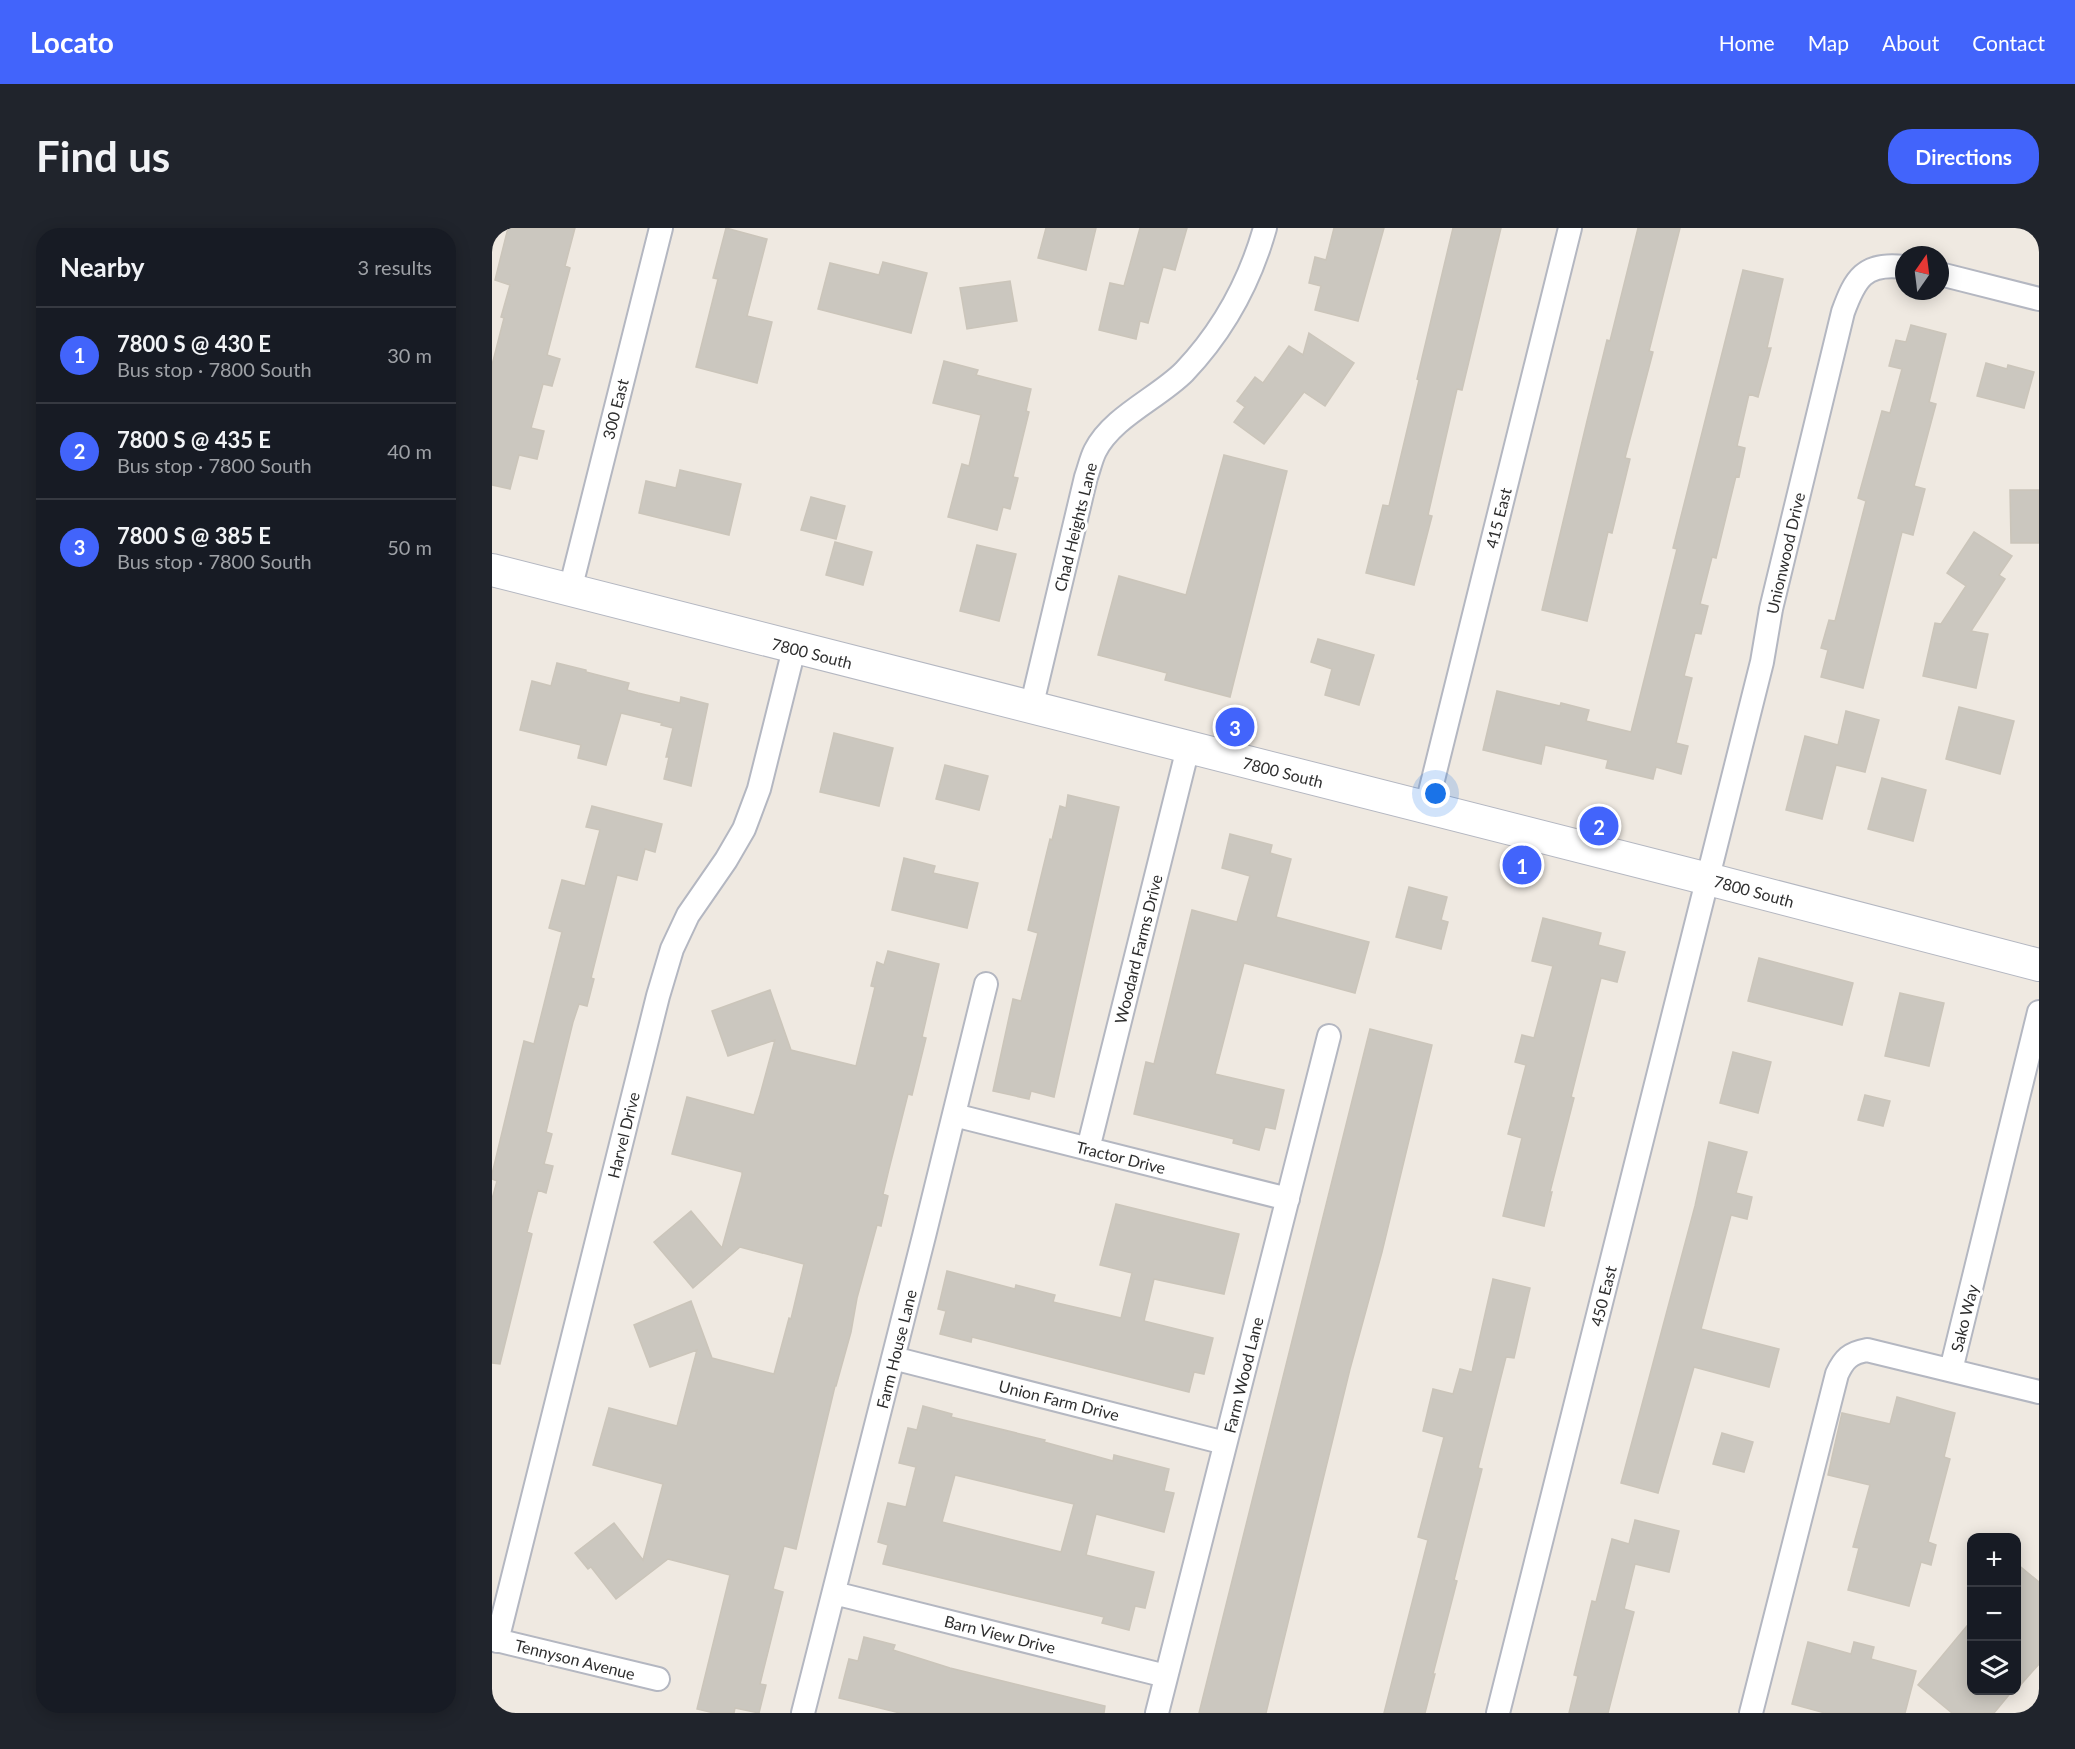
<!DOCTYPE html>
<html lang="en">
<head>
<meta charset="utf-8">
<style>
  :root { --surface:#171b24; --page:#20242c; --text:#f1f3f6; --muted:#9ea1a6; --line:#363941; --accent:#4264fb }
  body { margin:0; font-family:Lato,sans-serif; background:var(--page); color:var(--text) }
  .controls { position:absolute; right:18px; bottom:18px; display:grid; overflow:hidden; border-radius:12px; box-shadow:0 3px 15px #0003 }
  .controls button { width:54px; height:54px; display:grid; place-items:center; padding:0; border:0; border-bottom:2px solid var(--line); background:var(--surface); color:var(--text); font:30px sans-serif }
  .compass { position:absolute; left:1403px; top:18px; width:54px; height:54px; border-radius:50%; background:var(--surface); box-shadow:0 3px 15px #0003; rotate:14deg }
  .you { position:absolute; left:944px; top:566px; width:21px; height:21px; margin:-15px; border:4px solid #fff; border-radius:50%; background:#1a73e8; box-shadow:0 0 0 9px #1a73e833 }
  .badge { display:grid; place-items:center; width:39px; height:39px; border-radius:50%; background:var(--accent); color:#fff; font-size:20px; font-weight:700 }
  .pin { position:absolute; translate:-50% -50%; border:3px solid #fff; box-shadow:0 2px 6px #0006 }
  .list { margin:0; padding:0; list-style:none }
  h2 { display:flex; justify-content:space-between; align-items:center; height:78px; margin:0; padding:0 24px; font-size:26px }
  h2 small { font-size:20px; font-weight:400; color:var(--muted) }
  .list li { display:grid; grid-template-columns:39px 1fr auto; gap:18px; align-items:center; box-sizing:border-box; height:96px; padding:0 24px; border-top:2px solid var(--line) }
  .list b { display:block; font-size:22px; white-space:nowrap }
  .list p { margin:0; font-size:20px; white-space:nowrap; color:var(--muted) }
  .list em { font-size:20px; font-style:normal; color:var(--muted) }
  .icon { flex:none; width:33px; height:33px; fill:none; stroke:currentColor; stroke-width:2; stroke-linecap:round; stroke-linejoin:round }
  .map { position:relative; flex:none; width:1547px; height:1485px; overflow:hidden; border-radius:24px }
  header { display:flex; align-items:center; gap:36px; box-sizing:border-box; height:84px; padding:0 30px; background:var(--accent); color:#fff }
  header strong { font-size:28px }
  nav { display:flex; gap:33px; margin-inline-start:auto; font-size:21px }
  .intro { display:flex; align-items:center; justify-content:space-between; box-sizing:border-box; height:144px; padding:0 36px }
  h1 { margin:0; font-size:42px }
  .button { padding:15px 27px; border-radius:24px; background:var(--accent); color:#fff; font-size:21px; font-weight:700 }
  main { display:flex; gap:36px; padding:0 36px }
  aside { flex:1; background:var(--surface); border-radius:24px; box-shadow:0 3px 15px #0003 }
  .map>svg:first-child { display:block }
</style>
</head>
<body>
<header>
<strong>Locato</strong>
<nav><a>Home</a><a>Map</a><a>About</a><a>Contact</a></nav>
</header>
<div class="intro"><h1>Find us</h1><a class="button">Directions</a></div>
<main>
<aside>
<h2>Nearby<small>3 results</small></h2>
<ul class="list">
<li><span class="badge">1</span><div><b>7800 S @ 430 E</b><p>Bus stop · 7800 South</p></div><em>30 m</em></li>
<li><span class="badge">2</span><div><b>7800 S @ 435 E</b><p>Bus stop · 7800 South</p></div><em>40 m</em></li>
<li><span class="badge">3</span><div><b>7800 S @ 385 E</b><p>Bus stop · 7800 South</p></div><em>50 m</em></li>
</ul>
</aside>
<div class="map">
<svg width="1547" height="1485" viewBox="0 0 1547 1485">
  <rect width="100%" height="100%" fill="#efe9e1"/>
  <path fill="#cbc7bf" stroke="#cbc5ba" stroke-width="1.5" fill-rule="evenodd" d="M 16,0 L 83,0 L 73,38 L 78,40 L 55,127 L 68,131 L 60,158 L 51,156 L 39,200 L 52,203 L 45,231 L 27,227 L 18,261 L 0,257 L 0,137 L 12,90 L 9,89 L 18,57 L 3,52 Z
    M 234,0 L 275,11 L 255,88 L 280,94 L 265,155 L 204,139 L 226,51 L 221,50 Z
    M 554,0 L 604,0 L 594,42 L 546,30 Z
    M 648,0 L 695,0 L 683,42 L 671,39 L 656,95 L 648,93 L 644,111 L 607,102 L 618,55 L 632,58 Z
    M 842,0 L 892,0 L 866,93 L 823,82 L 829,58 L 817,55 L 823,29 L 834,32 Z
    M 961,0 L 1009,0 L 970,162 L 965,161 L 936,287 L 940,288 L 922,357 L 874,345 L 891,277 L 897,278 L 927,152 L 925,151 Z
    M 1146,0 L 1188,0 L 1157,123 L 1161,124 L 1133,230 L 1138,231 L 1120,305 L 1116,304 L 1095,393 L 1050,382 L 1095,193 L 1115,112 L 1118,113 Z
    M 391,34 L 435,45 L 419,105 L 326,81 L 338,35 L 387,47 Z
    M 1251,42 L 1291,51 L 1275,120 L 1279,120 L 1266,169 L 1257,166 L 1245,218 L 1253,220 L 1247,249 L 1244,248 L 1224,330 L 1220,329 L 1208,376 L 1216,378 L 1209,406 L 1203,405 L 1192,448 L 1200,450 L 1184,515 L 1196,518 L 1189,546 L 1164,539 L 1161,551 L 1114,540 L 1116,532 L 1053,517 L 1049,536 L 991,522 L 1005,463 L 1068,478 L 1069,475 L 1097,482 L 1094,493 L 1139,504 L 1185,321 L 1181,320 Z
    M 518,53 L 525,93 L 475,101 L 468,60 Z
    M 1419,97 L 1454,106 L 1437,174 L 1444,176 L 1422,258 L 1433,261 L 1421,307 L 1410,304 L 1371,460 L 1329,449 L 1336,422 L 1329,420 L 1337,392 L 1343,393 L 1374,273 L 1366,270 L 1390,183 L 1398,185 L 1410,141 L 1397,138 L 1404,112 L 1414,114 Z
    M 817,105 L 862,135 L 833,178 L 812,164 L 772,216 L 742,194 L 753,179 L 745,173 L 763,149 L 771,155 L 797,118 L 811,127 Z
    M 452,133 L 486,142 L 484,147 L 539,161 L 534,183 L 537,184 L 521,249 L 526,250 L 518,281 L 511,279 L 505,302 L 456,289 L 470,236 L 477,238 L 489,187 L 441,175 Z
    M 1494,135 L 1515,141 L 1516,137 L 1542,144 L 1532,180 L 1485,168 Z
    M 732,227 L 795,243 L 738,469 L 673,452 L 675,445 L 606,427 L 627,348 L 694,367 Z
    M 188,242 L 249,256 L 237,307 L 147,285 L 154,253 L 184,260 Z
    M 1518,262 L 1547,262 L 1547,315 L 1519,315 Z
    M 319,269 L 353,278 L 344,311 L 309,302 Z
    M 1482,304 L 1520,328 L 1507,347 L 1513,351 L 1479,403 L 1496,406 L 1484,460 L 1431,448 L 1443,395 L 1449,396 L 1474,358 L 1455,345 Z
    M 343,314 L 380,324 L 371,357 L 334,347 Z
    M 485,317 L 524,326 L 507,393 L 468,383 Z
    M 826,411 L 882,427 L 867,477 L 833,467 L 840,441 L 819,434 Z
    M 65,435 L 94,442 L 94,444 L 137,455 L 135,462 L 146,465 L 188,475 L 189,469 L 216,476 L 199,558 L 172,551 L 177,529 L 174,529 L 181,500 L 169,497 L 170,495 L 129,485 L 114,537 L 86,530 L 89,517 L 28,502 L 40,453 L 59,458 Z
    M 1467,479 L 1522,493 L 1508,546 L 1454,531 Z
    M 1354,483 L 1387,492 L 1373,544 L 1344,537 L 1330,591 L 1294,582 L 1313,508 L 1346,517 Z
    M 342,505 L 401,520 L 387,578 L 328,564 Z
    M 453,537 L 496,548 L 487,582 L 444,571 Z
    M 1390,550 L 1434,562 L 1421,613 L 1376,601 Z
    M 576,567 L 627,579 L 562,869 L 539,863 L 537,871 L 501,863 L 521,771 L 529,773 L 546,705 L 536,702 L 558,611 L 560,612 L 568,578 L 574,580 Z
    M 100,578 L 170,596 L 163,624 L 153,621 L 145,652 L 125,647 L 99,750 L 102,751 L 95,778 L 87,776 L 81,794 L 54,904 L 60,906 L 52,936 L 61,938 L 54,965 L 46,962 L 35,1004 L 40,1006 L 8,1136 L 0,1135 L 0,971 L 5,953 L 0,951 L 0,946 L 32,813 L 42,816 L 70,704 L 57,700 L 70,652 L 93,658 L 108,602 L 94,599 Z
    M 738,606 L 780,617 L 778,625 L 799,631 L 784,689 L 877,714 L 863,765 L 752,735 L 723,846 L 792,862 L 783,901 L 773,899 L 767,922 L 741,915 L 742,911 L 642,886 L 654,834 L 662,836 L 700,682 L 745,694 L 758,648 L 730,640 Z
    M 412,630 L 443,638 L 441,645 L 486,655 L 475,700 L 400,682 Z
    M 917,659 L 955,669 L 949,692 L 956,694 L 949,721 L 904,709 Z
    M 1051,690 L 1109,705 L 1106,717 L 1133,724 L 1125,754 L 1109,750 L 1079,869 L 1082,870 L 1058,964 L 1060,964 L 1052,998 L 1011,988 L 1030,910 L 1016,906 L 1034,837 L 1023,834 L 1030,807 L 1042,810 L 1061,738 L 1040,733 Z
    M 396,723 L 447,736 L 430,809 L 434,810 L 420,867 L 416,866 L 397,941 L 391,966 L 396,968 L 389,998 L 385,997 L 365,1070 L 359,1104 L 344,1158 L 343,1158 L 304,1321 L 292,1318 L 281,1361 L 291,1364 L 268,1456 L 274,1457 L 267,1485 L 243,1480 L 242,1485 L 222,1485 L 205,1481 L 238,1347 L 176,1331 L 124,1371 L 99,1339 L 96,1341 L 83,1325 L 122,1295 L 151,1332 L 171,1256 L 101,1237 L 117,1180 L 185,1198 L 205,1122 L 158,1139 L 142,1097 L 199,1073 L 220,1130 L 282,1146 L 297,1090 L 299,1091 L 312,1036 L 248,1019 L 201,1060 L 162,1014 L 199,983 L 230,1020 L 250,947 L 250,944 L 180,926 L 195,869 L 262,887 L 268,867 L 283,812 L 236,828 L 220,783 L 278,762 L 299,822 L 364,838 L 383,759 L 379,758 L 385,734 L 392,737 Z
    M 1267,730 L 1361,755 L 1350,797 L 1256,773 Z
    M 1408,765 L 1452,775 L 1437,838 L 1393,828 Z
    M 878,801 L 940,817 L 890,1024 L 858,1141 L 774,1485 L 707,1485 Z
    M 1241,824 L 1279,834 L 1266,885 L 1228,875 Z
    M 1373,867 L 1398,873 L 1391,898 L 1366,892 Z
    M 1217,914 L 1255,924 L 1244,965 L 1260,969 L 1255,991 L 1239,987 L 1209,1101 L 1287,1121 L 1277,1159 L 1202,1139 L 1166,1265 L 1129,1255 L 1203,978 Z
    M 624,976 L 747,1006 L 732,1066 L 662,1051 L 652,1093 L 721,1110 L 712,1146 L 702,1144 L 697,1164 L 480,1109 L 479,1114 L 448,1106 L 454,1083 L 446,1081 L 455,1043 L 523,1061 L 524,1057 L 563,1067 L 561,1074 L 629,1090 L 640,1045 L 608,1037 Z
    M 1001,1051 L 1038,1060 L 1022,1130 L 1014,1129 L 986,1240 L 990,1241 L 962,1352 L 965,1353 L 941,1446 L 943,1446 L 933,1485 L 892,1485 L 936,1312 L 926,1309 L 952,1209 L 931,1203 L 941,1161 L 961,1166 L 968,1141 L 980,1144 Z
    M 1405,1169 L 1463,1185 L 1452,1229 L 1458,1231 L 1436,1314 L 1444,1317 L 1439,1337 L 1429,1334 L 1417,1378 L 1356,1362 L 1367,1320 L 1361,1319 L 1378,1257 L 1336,1247 L 1350,1185 L 1398,1196 Z
    M 431,1178 L 460,1186 L 459,1189 L 553,1212 L 552,1214 L 621,1233 L 622,1227 L 677,1241 L 672,1263 L 682,1265 L 672,1304 L 604,1286 L 594,1327 L 662,1344 L 653,1380 L 643,1378 L 637,1402 L 610,1395 L 612,1389 L 391,1336 L 396,1317 L 386,1314 L 396,1275 L 414,1279 L 424,1239 L 407,1235 L 416,1200 L 425,1202 ZM 463,1247 L 582,1276 L 569,1324 L 450,1294 Z
    M 1230,1205 L 1261,1214 L 1252,1244 L 1221,1236 Z
    M 1143,1292 L 1187,1303 L 1177,1344 L 1143,1336 L 1132,1381 L 1142,1384 L 1116,1485 L 1077,1485 L 1086,1448 L 1082,1447 L 1100,1373 L 1104,1374 L 1120,1311 L 1137,1316 Z
    M 1524,1335 L 1547,1354 L 1547,1436 L 1524,1462 Z
    M 1479,1393 L 1479,1462 L 1521,1462 L 1502,1485 L 1460,1485 L 1426,1457 Z
    M 372,1409 L 403,1417 L 401,1422 L 458,1440 L 613,1478 L 612,1485 L 408,1485 L 347,1470 L 357,1431 L 366,1433 Z
    M 1316,1414 L 1359,1426 L 1362,1414 L 1382,1419 L 1379,1431 L 1424,1443 L 1413,1485 L 1333,1485 L 1300,1476 Z"/>
  <g fill="none" stroke-linecap="round" stroke-linejoin="round">
    <defs>
      <path id="minor" d="M 1448,46 L 1547,71
        M 78,362 L 169,0
        M 539,480 L 594,249 C 597,241 599,231 603,223 C 620,189 666,170 692,144 C 731,103 758,53 773,0
        M 934,580 L 1078,0
        M 462,887 L 796,971
        M 596,921 L 696,520
        M 401,1130 L 733,1215
        M 1459,1142 L 1547,784
        M 342,1365 L 674,1448
        M 0,1411 L 166,1451
        M 5,1413 L 166,768 L 180,721 L 196,687 L 234,632 L 252,601 L 267,561 L 302,421
        M 311,1485 L 432,1008 L 494,756
        M 665,1485 L 837,808
        M 1006,1485 L 1270,434 L 1279,381 L 1351,84 C 1363,51 1372,34 1412,39
        M 1259,1485 L 1345,1146 C 1352,1131 1358,1125 1375,1122 L 1547,1164"/>
      <path id="secondary" d="M 0,342 L 1216,651 L 1547,737"/>
    </defs>
    <use href="#minor" stroke="#b4b7c1" stroke-width="26"/>
    <use href="#secondary" stroke="#b4b7c1" stroke-width="34"/>
    <use href="#minor" stroke="#fff" stroke-width="22"/>
    <use href="#secondary" stroke="#fff" stroke-width="32"/>
  </g>
  <g text-anchor="middle" dominant-baseline="central" stroke-width="6" stroke-linejoin="round" paint-order="stroke">
    <g font-size="16" fill="#2e2e2e" stroke="#fff">
      <text transform="translate(123 181) rotate(-76)">300 East</text>
      <text transform="translate(1006 290) rotate(-76)">415 East</text>
      <text transform="translate(583 299) rotate(-76)">Chad Heights Lane</text>
      <text transform="translate(1293 325) rotate(-77)">Unionwood Drive</text>
      <text transform="translate(320 425) rotate(14)">7800 South</text>
      <text transform="translate(791 544) rotate(14)">7800 South</text>
      <text transform="translate(1262 663) rotate(15)">7800 South</text>
      <text transform="translate(646 721) rotate(-76)">Woodard Farms Drive</text>
      <text transform="translate(131 907) rotate(-76)">Harvel Drive</text>
      <text transform="translate(629 929) rotate(14)">Tractor Drive</text>
      <text transform="translate(1111 1068) rotate(-76)">450 East</text>
      <text transform="translate(1472 1090) rotate(-76)">Sako Way</text>
      <text transform="translate(404 1121) rotate(-76)">Farm House Lane</text>
      <text transform="translate(751 1147) rotate(-76)">Farm Wood Lane</text>
      <text transform="translate(567 1172) rotate(14)">Union Farm Drive</text>
      <text transform="translate(508 1406) rotate(14)">Barn View Drive</text>
      <text transform="translate(83 1431) rotate(14)">Tennyson Avenue</text>
    </g>
  </g>
</svg>
<div class="controls">
<button>+</button>
<button>−</button>
<button><svg class="icon" aria-label="layers" viewBox="0 0 24 24"><path d="M12 4l9 5-9 5-9-5zM3 14l9 5 9-5"/></svg></button>
</div>
<svg class="compass" viewBox="-18 -18 36 36"><path d="M0-13l5 13h-10z" fill="#e53935"/><path d="M0 13l5-13h-10z" fill="#9ea1a6"/></svg>
<div class="you"></div>
<div class="pin badge" style="left:1030px;top:637px">1</div>
<div class="pin badge" style="left:1107px;top:598px">2</div>
<div class="pin badge" style="left:743px;top:499px">3</div>
</div>
</main>
</body>
</html>
